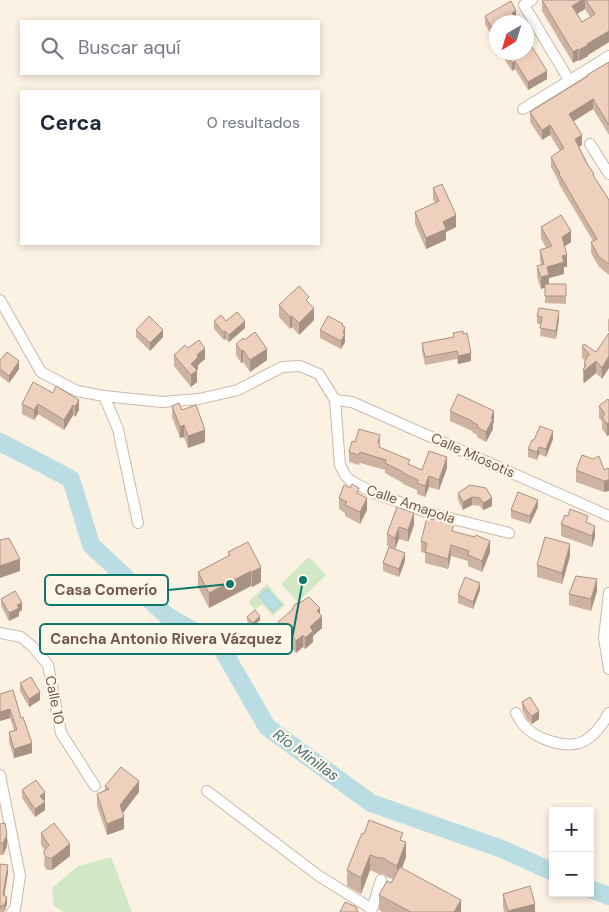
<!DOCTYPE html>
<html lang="es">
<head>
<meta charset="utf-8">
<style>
  :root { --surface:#fff; --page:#f6f6f7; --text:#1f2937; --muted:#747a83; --line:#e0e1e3 }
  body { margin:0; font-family:"DM Sans",sans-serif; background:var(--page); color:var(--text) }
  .controls { position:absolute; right:15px; bottom:15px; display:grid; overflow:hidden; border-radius:0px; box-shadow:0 2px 8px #0003 }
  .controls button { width:45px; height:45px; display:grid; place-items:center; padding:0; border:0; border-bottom:1px solid var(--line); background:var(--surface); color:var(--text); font:25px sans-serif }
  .compass { position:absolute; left:489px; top:15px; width:45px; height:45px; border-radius:50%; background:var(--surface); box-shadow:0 2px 8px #0003; rotate:218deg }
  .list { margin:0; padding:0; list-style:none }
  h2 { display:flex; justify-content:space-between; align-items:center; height:65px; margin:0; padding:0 20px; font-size:21px }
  h2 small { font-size:16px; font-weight:400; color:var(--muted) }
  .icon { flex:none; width:28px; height:28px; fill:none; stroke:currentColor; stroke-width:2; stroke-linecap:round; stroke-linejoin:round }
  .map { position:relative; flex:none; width:609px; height:912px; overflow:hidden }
  .search { position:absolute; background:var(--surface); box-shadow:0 2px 8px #0003; left:20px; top:20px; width:300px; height:55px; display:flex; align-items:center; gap:12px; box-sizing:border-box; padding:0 18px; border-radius:0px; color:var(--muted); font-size:19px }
  .panel { position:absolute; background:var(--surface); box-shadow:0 2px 8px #0003; left:20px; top:90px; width:300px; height:155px; border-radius:0px }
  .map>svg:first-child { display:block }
</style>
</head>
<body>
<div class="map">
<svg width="609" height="912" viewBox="0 0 609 912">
  <rect width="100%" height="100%" fill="#fbf2e3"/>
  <path fill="#d2e7c3" d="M 309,557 L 326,575 L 298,602 L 281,584 Z
    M 267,584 L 285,605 L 273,616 L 262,604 L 255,610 L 248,602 Z
    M 111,857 L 132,912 L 64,912 L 54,906 L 52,888 L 78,866 Z"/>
  <path fill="#b9dde3" stroke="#a0ccd4" d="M 267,589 L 281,605 L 273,612 L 259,596 Z"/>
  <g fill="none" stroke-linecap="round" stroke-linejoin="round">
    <path stroke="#b9dde3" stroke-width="18" d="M 0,442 L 71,479 L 91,545 L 166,615 L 221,647 L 267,727 L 371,803 L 502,849 L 553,872
      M 590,889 L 609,896"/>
    <defs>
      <path id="street" d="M 532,0 L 524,5 L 569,80
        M 523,109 L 609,56
        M 590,144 L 609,174
        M 0,300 L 41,372 L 77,391 L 104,396 L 162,402 L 199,399 L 238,390 L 282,367 L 300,366 L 319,374 L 335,400 L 340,465 L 345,475 L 351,481 L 374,493 L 429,513 L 509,533
        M 104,396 L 118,429 L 138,523
        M 335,400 L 352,402 L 609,516
        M 609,593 L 604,638 L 609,669
        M 0,633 L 21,637 L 33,647 L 48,665 L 61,733 L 95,786
        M 516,713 C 518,716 520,720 522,723 C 534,739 568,751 586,740 C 596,734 604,722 609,713
        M 0,775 L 20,876 L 15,909 L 12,912
        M 207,791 L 319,876 L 372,909
        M 371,912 L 381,880"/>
    </defs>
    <use href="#street" stroke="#cbb9aa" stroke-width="12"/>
    <use href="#street" stroke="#fff" stroke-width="10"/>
  </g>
  <path fill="#ceb3a2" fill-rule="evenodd" d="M 542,0 L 609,0 L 609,42 L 588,55 L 588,56 L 579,61 L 578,60 L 573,63 L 542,11 ZM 585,9 L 590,17 L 582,22 L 577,14 Z
    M 485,16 L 516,18 L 496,22 L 493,38 L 485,24 Z
    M 505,52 L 547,79 L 528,90 L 515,69 L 512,71 L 505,60 Z
    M 609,62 L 609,135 L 593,109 L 574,121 L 582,145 L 579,147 L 594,176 L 609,200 L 609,275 L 599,267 L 591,253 L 591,242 L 593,241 L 559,184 L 559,182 L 551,167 L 551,157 L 560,151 L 550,135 L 542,140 L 530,122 L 530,112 L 587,77 L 587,75 Z
    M 433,188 L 456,227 L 446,232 L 446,240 L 426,249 L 415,224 L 415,212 L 435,203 L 433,199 Z
    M 541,227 L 571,242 L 564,247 L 567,267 L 564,267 L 564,274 L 549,278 L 549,284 L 566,284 L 566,304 L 545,303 L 545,287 L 541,289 L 537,277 L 537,266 L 541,265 L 540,261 L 540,250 L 546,248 L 541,238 Z
    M 309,303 L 314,320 L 299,335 L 292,327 L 290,329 L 279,317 L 279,305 Z
    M 537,316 L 559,319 L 556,339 L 540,336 L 541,324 L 537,324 Z
    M 609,318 L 609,332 L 608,331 L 608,320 Z
    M 214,321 L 226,321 L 245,328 L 229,342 L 225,339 L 224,340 L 214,329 Z
    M 343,326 L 345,335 L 345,342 L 341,349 L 320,338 L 320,330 Z
    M 136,330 L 163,337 L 150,351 L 136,337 Z
    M 453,333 L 463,334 L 471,361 L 458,364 L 457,359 L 425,365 L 422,350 L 422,343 L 453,337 Z
    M 609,333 L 602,379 L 596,373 L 584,383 L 583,382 L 583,370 L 584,369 L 584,363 L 585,361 L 582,358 L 582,346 L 596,352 Z
    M 236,344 L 267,360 L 250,372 L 243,362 L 241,363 L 236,355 Z
    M 188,348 L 205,359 L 198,365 L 198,369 L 197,370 L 197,382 L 191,387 L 174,366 L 174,355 Z
    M 0,360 L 19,369 L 9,383 L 0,376 Z
    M 56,386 L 79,410 L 75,417 L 73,415 L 64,430 L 38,414 L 34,420 L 22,414 L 22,404 L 53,393 Z
    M 609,401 L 609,435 L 607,436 L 602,429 L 602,421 L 599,418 L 599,406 Z
    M 172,406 L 205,442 L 188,448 L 184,437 L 180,438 L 172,417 Z
    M 450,411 L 494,421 L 493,424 L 493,429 L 486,442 L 477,437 L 477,435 L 472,432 L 472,431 L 450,421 Z
    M 380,435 L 380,448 L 410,465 L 422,470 L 447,468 L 439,490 L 429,487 L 425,497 L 417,494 L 417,490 L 403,484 L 403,483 L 385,473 L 385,470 L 360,463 L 359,465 L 349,462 L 349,452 L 355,442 Z
    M 553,439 L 546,457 L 539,454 L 537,460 L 528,457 L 528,449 L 534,440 Z
    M 608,468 L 604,492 L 576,482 L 576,470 L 604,470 Z
    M 470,485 L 492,506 L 483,510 L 480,506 L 472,505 L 463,510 L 458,500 L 458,493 Z
    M 359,494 L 367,510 L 360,524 L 345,516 L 345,513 L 339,509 L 339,498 Z
    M 397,507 L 414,525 L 408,542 L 399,539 L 395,549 L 387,546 L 387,534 Z
    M 538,507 L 530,524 L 511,518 L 511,510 Z
    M 568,516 L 588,523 L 595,537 L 592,547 L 561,536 L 561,524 Z
    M 454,531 L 490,552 L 482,572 L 468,566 L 468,561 L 451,556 L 448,569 L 425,563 L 425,553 L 421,552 L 421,541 Z
    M 248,542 L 261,582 L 252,587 L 251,586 L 209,608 L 198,587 L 198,572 L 228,556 L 228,552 Z
    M 570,556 L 562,584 L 537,577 L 537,565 Z
    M 405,561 L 399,577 L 383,571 L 383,563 Z
    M 480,590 L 473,609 L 458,603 L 458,595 Z
    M 597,591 L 591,611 L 569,605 L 569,594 Z
    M 1,599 L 22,610 L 19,612 L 19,616 L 9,621 L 1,606 Z
    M 320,614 L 322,628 L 313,636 L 313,642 L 305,649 L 303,647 L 296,653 L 278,633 L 278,622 Z
    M 247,617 L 260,620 L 253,627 L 247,621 Z
    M 20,683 L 40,700 L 29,707 L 20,691 Z
    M 13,690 L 32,753 L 14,758 L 9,742 L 9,732 L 14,730 L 10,718 L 0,721 L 0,694 Z
    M 522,702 L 539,719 L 532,724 L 527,719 L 522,709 Z
    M 105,786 L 139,792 L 122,813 L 124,829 L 107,835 L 97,806 L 97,794 L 105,790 Z
    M 22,790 L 45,800 L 44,801 L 45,810 L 35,817 L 22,798 Z
    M 0,824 L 7,846 L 3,855 L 0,855 Z
    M 41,833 L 70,856 L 52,870 L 47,870 L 44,866 L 45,850 L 41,845 Z
    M 362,833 L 403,841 L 406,857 L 402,868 L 461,912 L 382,912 L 379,910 L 379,895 L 391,883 L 393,879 L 387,877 L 384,874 L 379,874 L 370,870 L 361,894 L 347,886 L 347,870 Z
    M 0,864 L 8,873 L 4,896 L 7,904 L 4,912 L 0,912 Z
    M 503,894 L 535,912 L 504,912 L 503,906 Z"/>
  <path fill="#a79284" d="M 582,0 L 585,0 L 585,9 L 572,17 L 572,6 Z
    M 516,11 L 516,18 L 512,21 L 512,13 Z
    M 496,28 L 496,36 L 493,38 L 493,30 Z
    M 609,31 L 609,42 L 588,55 L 588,56 L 579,61 L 579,50 L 587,44 Z
    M 578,49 L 578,60 L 573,63 L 573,52 Z
    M 515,61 L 515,69 L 512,71 L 512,63 Z
    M 547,71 L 547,79 L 528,90 L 528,82 Z
    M 593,99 L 593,109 L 569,124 L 569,114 Z
    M 550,125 L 550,135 L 542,140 L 542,130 Z
    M 582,135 L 582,145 L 575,149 L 575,139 Z
    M 456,215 L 456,227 L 446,232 L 446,240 L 426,249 L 426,238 L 443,222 Z
    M 571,231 L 571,242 L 562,248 L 562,237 Z
    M 567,255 L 567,267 L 564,267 L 564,274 L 549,278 L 549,286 L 541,289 L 541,277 L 547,267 L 562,256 Z
    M 314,308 L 314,320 L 299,335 L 299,323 Z
    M 559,311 L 559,319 L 556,339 L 556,331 Z
    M 292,316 L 292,327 L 290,329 L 290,317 Z
    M 245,321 L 245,328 L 229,342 L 229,335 Z
    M 343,324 L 343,332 L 345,327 L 345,342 L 341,349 L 341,341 Z
    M 163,330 L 163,337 L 150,351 L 150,343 Z
    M 225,331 L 225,339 L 224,340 L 224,333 Z
    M 205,348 L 205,359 L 198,365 L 198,369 L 197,370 L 197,382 L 191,387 L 191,364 L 197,355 Z
    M 267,349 L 267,360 L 250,372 L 250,360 Z
    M 243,350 L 243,362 L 241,363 L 241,351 Z
    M 471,353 L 471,361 L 458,364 L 458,356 Z
    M 609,356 L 609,368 L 602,379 L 602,368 Z
    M 19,361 L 19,369 L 9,383 L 9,376 Z
    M 596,361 L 596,373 L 584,383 L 584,371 Z
    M 79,400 L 79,410 L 75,417 L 75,407 Z
    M 38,404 L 38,414 L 34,420 L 34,410 Z
    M 73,405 L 73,415 L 64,430 L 64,420 Z
    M 494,411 L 494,421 L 493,424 L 493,429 L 486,442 L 486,432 L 491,418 Z
    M 609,423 L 609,435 L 607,436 L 607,424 Z
    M 184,425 L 184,437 L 180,438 L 180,427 Z
    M 205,430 L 205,442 L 188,448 L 188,436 Z
    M 553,431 L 553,439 L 546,457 L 546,449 Z
    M 539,447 L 539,454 L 537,460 L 537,452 Z
    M 447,457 L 447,468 L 439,490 L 439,480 Z
    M 429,476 L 429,487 L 425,497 L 425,486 Z
    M 609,480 L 609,491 L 604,492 L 604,481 Z
    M 472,497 L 472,505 L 463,510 L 463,502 Z
    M 367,498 L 367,510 L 360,524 L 360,512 Z
    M 492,498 L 492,506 L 483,510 L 483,503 Z
    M 538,500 L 538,507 L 530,524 L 530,516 Z
    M 414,513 L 414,525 L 408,542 L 408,530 Z
    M 595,526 L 595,537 L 592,547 L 592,536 Z
    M 399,527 L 399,539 L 395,549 L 395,538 Z
    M 490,541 L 490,552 L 482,572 L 482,561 Z
    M 570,544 L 570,556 L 562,584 L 562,573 Z
    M 451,545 L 451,556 L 448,569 L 448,559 Z
    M 405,553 L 405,561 L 399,577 L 399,569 Z
    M 20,559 L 20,571 L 0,578 L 0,566 Z
    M 261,567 L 261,582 L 252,587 L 252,572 Z
    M 251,571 L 251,586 L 209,608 L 209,593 Z
    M 597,579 L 597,591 L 591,611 L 591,599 Z
    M 480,583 L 480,590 L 473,609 L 473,602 Z
    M 22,603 L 22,610 L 19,612 L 19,616 L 9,621 L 9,613 L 17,605 Z
    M 320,608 L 320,618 L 322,616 L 322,628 L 313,636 L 313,642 L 305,649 L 305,638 L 317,611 Z
    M 260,616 L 260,620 L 253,627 L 253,623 Z
    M 303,635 L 303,647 L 296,653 L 296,641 Z
    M 40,692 L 40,700 L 29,707 L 29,699 Z
    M 10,709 L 10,718 L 0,721 L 0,712 Z
    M 539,711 L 539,719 L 532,724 L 532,716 Z
    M 32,743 L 32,753 L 14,758 L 14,749 Z
    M 139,781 L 139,792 L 120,817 L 120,805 Z
    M 45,792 L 45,800 L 40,803 L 40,796 Z
    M 45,802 L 45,810 L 35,817 L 35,809 Z
    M 124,817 L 124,829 L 107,835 L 107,824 Z
    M 7,835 L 7,846 L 3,855 L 3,843 Z
    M 406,842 L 406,857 L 397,881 L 397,866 Z
    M 70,844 L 70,856 L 52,870 L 52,858 Z
    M 370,855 L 370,870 L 361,894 L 361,878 Z
    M 8,865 L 8,873 L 3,903 L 3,895 Z
    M 7,897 L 7,904 L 4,912 L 4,906 Z
    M 461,900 L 461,912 L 454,912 Z
    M 535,904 L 535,912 L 508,912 L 508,911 Z"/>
  <path fill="#efd0bc" stroke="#a79284" d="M 542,0 L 582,0 L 572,6 L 582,22 L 595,14 L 586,0 L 609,0 L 609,31 L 587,44 L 588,45 L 579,50 L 578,49 L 573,52 Z
    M 511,1 L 516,11 L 512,13 L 518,22 L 496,22 L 496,28 L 493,30 L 485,16 Z
    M 526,37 L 547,71 L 528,82 L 515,61 L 512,63 L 505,52 L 526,52 Z
    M 609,62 L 609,125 L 593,99 L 569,114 L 582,135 L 575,139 L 586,162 L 594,174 L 593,175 L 609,200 L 609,264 L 599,257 L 591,242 L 597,239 L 559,174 L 560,174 L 551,157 L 564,148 L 550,125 L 542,130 L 530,112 L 588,76 L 587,75 Z
    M 442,184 L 456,215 L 443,222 L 446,229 L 426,238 L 415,212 L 439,201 L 433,188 Z
    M 561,215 L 571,231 L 562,237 L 567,255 L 562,256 L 564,262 L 547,267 L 549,275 L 541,277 L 537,266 L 544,264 L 540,250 L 552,246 L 541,227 Z
    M 545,284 L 566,284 L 566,296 L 545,296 Z
    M 299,286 L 309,297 L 306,300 L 314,308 L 299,323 L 292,316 L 290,317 L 279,305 Z
    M 539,308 L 559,311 L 556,331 L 540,328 L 542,317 L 537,316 Z
    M 237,312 L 245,321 L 229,335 L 225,331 L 224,333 L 214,321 L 221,315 L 226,321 Z
    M 149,316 L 163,330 L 150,343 L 136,330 Z
    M 328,316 L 343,324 L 342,326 L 345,327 L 343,333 L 345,334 L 341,341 L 320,330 Z
    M 463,331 L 463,334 L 467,333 L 471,353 L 458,356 L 457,351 L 425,357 L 422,343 L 454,337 L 453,333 Z
    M 255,332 L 267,349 L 250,360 L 243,350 L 241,351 L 236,344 L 243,338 L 244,340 Z
    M 609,333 L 609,356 L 602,368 L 596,361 L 584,371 L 583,370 L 586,365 L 584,363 L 589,354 L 590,355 L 582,346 L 584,344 L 596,352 Z
    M 199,340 L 205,348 L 197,355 L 198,357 L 191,364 L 197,370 L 191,375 L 174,355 L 185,345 L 188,348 Z
    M 7,352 L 19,361 L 9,376 L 0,369 L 0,360 Z
    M 33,382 L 53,393 L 56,386 L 79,400 L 75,407 L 73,405 L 64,420 L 38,404 L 34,410 L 22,404 Z
    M 458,394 L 494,411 L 491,418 L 493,419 L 486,432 L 477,427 L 478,425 L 472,422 L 472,421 L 450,411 Z
    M 608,399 L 609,401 L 609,423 L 607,424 L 602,417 L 605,414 L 599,406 Z
    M 179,403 L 182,410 L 196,405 L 205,430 L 188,436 L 184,425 L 180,427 L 172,406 Z
    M 540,426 L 553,431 L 546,449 L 539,447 L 537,452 L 528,449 L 532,440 L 534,440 Z
    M 359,429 L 380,435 L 378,443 L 380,444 L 379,447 L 410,460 L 408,464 L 422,470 L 429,451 L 447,457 L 439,480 L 429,476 L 425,486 L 417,483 L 418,480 L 403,473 L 403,472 L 385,463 L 386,460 L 360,452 L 359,455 L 349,452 L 352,441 L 355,442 Z
    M 582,455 L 593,459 L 599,456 L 604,470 L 608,468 L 609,469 L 609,480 L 604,481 L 576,470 Z
    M 352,484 L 359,488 L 357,493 L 367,498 L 360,512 L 345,505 L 347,502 L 339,498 L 344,485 L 350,488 Z
    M 470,485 L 486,488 L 492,498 L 483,503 L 480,498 L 472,497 L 463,502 L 458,493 Z
    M 518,492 L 538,500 L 530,516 L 511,510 Z
    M 397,507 L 414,513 L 408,530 L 399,527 L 395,538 L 387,534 Z
    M 570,509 L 588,516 L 586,522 L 595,526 L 592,536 L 561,524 L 565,515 L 568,516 Z
    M 427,518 L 433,520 L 434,518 L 454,523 L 452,531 L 475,537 L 476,535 L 490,541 L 482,561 L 468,555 L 469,551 L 451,545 L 448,559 L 425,552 L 427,543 L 421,541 Z
    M 545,537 L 570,544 L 562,573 L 537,565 Z
    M 9,538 L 20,559 L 0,566 L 0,540 Z
    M 248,542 L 261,567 L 252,572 L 251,571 L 209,593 L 198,572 L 230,555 L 228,552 Z
    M 389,547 L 405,553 L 399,569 L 383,563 Z
    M 576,576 L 597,579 L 591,599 L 569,594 Z
    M 465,577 L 480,583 L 473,602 L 458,595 Z
    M 15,591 L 22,603 L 17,605 L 19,608 L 9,613 L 1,599 Z
    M 309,597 L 320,608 L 317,611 L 322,616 L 310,627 L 313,631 L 305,638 L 303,635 L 296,641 L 278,622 L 292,610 L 295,604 L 301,602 Z
    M 255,610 L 260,616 L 253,623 L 247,617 Z
    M 31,677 L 40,692 L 29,699 L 20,683 Z
    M 13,690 L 21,718 L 23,717 L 32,743 L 14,749 L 9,732 L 17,730 L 10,709 L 0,712 L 0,694 Z
    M 530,697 L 539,711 L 532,716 L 527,711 L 522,702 Z
    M 121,767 L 139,781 L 120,805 L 124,817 L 107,824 L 97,794 L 109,789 L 105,786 Z
    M 36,780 L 45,792 L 40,796 L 45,802 L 35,809 L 22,790 Z
    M 369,820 L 403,833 L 400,840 L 406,842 L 397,866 L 387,861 L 384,858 L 379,858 L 370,855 L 361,878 L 347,870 L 362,833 L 364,834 Z
    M 5,823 L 7,835 L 3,843 L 0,843 L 0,824 Z
    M 54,823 L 70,844 L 52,858 L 47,858 L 44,854 L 44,851 L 49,845 L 41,833 Z
    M 0,864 L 8,865 L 3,895 L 7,897 L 4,906 L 2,905 L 0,909 Z
    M 400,867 L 461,900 L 454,912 L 411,912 L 379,895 L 387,881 L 391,883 Z
    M 530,886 L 535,904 L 508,911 L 503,894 Z
    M 345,902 L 356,907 L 358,912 L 340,912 Z"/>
  <g text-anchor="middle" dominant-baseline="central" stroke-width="4.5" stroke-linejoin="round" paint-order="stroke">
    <g font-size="14" fill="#71584b" stroke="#fef6e9">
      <text transform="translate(473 455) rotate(24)">Calle Miosotis</text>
      <text transform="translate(411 504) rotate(19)">Calle Amapola</text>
      <text transform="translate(55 700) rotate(79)">Calle 10</text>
    </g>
    <g font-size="15" font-style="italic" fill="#43737d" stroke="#fef6e9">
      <text transform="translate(306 755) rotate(36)">Río Minillas</text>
    </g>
  </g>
  <path fill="none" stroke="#0f766e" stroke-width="2" d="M230 584L168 590M303 580L292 639"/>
  <g fill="#0f766e" stroke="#fef6e9" stroke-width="2">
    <circle cx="230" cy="584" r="5"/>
    <circle cx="303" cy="580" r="5"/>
  </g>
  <g fill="#fef6e9" stroke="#0f766e" stroke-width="2">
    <rect x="45" y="575" width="123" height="30" rx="5"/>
    <rect x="40" y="624" width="252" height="30" rx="5"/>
  </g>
  <g font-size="15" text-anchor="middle" font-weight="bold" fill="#71584b">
    <text x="106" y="595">Casa Comerío</text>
    <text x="166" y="644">Cancha Antonio Rivera Vázquez</text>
  </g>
</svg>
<div class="controls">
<button>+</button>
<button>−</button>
</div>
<svg class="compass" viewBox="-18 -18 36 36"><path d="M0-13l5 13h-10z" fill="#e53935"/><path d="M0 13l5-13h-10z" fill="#747a83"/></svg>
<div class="search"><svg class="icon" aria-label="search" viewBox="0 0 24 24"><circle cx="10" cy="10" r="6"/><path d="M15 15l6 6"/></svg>Buscar aquí</div>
<section class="panel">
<h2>Cerca<small>0 resultados</small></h2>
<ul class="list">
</ul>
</section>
</div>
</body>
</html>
